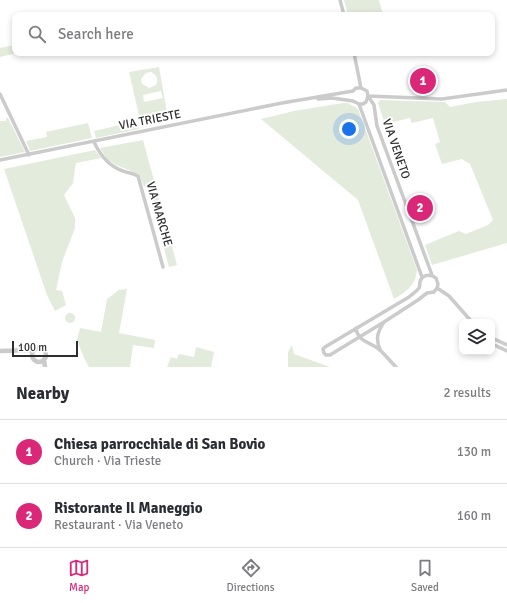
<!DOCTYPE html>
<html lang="en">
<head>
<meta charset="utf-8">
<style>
  :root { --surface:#fff; --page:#f7f7f7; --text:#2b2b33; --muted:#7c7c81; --line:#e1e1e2; --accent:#db2777 }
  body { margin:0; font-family:Signika,sans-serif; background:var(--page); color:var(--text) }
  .controls { position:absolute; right:12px; bottom:12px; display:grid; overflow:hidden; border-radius:8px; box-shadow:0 2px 6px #0003 }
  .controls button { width:36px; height:36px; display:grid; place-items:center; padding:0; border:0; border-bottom:1px solid var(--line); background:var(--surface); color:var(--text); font:20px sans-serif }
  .scale { position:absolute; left:12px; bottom:10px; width:66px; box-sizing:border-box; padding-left:4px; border:2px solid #2e2e2e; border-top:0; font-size:11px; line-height:14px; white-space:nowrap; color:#2e2e2e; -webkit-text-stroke:3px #fff; paint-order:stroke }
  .you { position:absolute; left:349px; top:129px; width:14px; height:14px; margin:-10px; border:3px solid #fff; border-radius:50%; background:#1a73e8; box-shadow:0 0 0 6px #1a73e833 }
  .badge { display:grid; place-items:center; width:26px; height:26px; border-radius:50%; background:var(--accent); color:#fff; font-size:13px; font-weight:700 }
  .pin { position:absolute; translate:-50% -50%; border:2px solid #fff; box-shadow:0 1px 4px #0006 }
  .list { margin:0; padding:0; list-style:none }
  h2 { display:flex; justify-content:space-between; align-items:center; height:52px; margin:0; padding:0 16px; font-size:17px }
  h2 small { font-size:13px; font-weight:400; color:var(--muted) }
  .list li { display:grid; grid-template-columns:26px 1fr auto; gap:12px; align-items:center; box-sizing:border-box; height:64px; padding:0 16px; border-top:1px solid var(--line) }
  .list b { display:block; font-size:15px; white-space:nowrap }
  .list p { margin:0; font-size:13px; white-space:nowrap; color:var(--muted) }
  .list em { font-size:13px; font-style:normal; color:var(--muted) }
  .icon { flex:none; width:22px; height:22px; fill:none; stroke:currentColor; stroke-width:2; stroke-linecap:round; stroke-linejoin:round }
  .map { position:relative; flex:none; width:507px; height:367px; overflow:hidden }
  .search { position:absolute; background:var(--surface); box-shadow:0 2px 6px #0003; left:12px; right:12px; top:12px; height:44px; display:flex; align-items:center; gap:10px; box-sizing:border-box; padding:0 14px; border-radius:8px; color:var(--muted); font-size:15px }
  .sheet { height:180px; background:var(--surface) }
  nav { display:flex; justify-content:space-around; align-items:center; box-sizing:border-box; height:56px; border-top:1px solid var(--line); background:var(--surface); font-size:11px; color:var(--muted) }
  nav a { display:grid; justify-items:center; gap:2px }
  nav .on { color:var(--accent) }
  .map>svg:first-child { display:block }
</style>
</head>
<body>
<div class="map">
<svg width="507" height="367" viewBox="0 0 507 367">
  <rect width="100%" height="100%" fill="#fff"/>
  <path fill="#e3ebdc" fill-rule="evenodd" d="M 344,0 L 379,0 L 383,15 L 348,15 Z
    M 15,45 L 15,53 L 17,53 L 0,57 L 0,48 Z
    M 159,67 L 168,118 L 141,124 L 129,72 ZM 151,72 C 157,75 159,80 156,85 L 149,88 L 142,84 L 141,79 L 146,73 ZM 161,91 L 163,98 L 144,102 L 143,95 Z
    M 507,99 L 507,243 L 432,265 L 425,245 L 459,231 L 466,234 L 488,225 L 493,220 L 470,164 L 462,159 L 442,164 L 435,144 L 440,142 L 433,118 L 412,123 L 410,118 L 385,124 L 378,103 L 380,100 L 445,102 L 450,107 L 476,102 Z
    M 343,103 L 348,103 L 358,109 L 417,270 C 416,285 406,292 394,299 L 358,200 L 261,119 L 294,111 Z
    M 6,118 L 8,118 L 25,152 L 0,157 L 0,121 L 6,121 Z
    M 137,121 L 139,129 L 96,138 L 94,131 Z
    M 88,123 L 92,138 L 30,151 L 26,141 L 47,137 L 46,132 Z
    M 143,140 L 177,265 L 169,267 L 147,187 L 144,187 L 139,174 L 116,165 L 107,159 L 100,148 Z
    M 95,150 L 101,158 L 76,163 L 73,183 L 64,195 L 75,218 L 75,228 L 62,262 L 56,290 L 62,291 L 66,305 L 55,311 L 47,295 L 4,169 Z
    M 127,289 L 119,333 L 155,340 L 154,348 L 133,345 L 130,367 L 89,367 L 84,358 L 77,340 L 80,328 L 101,332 L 107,299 L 119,290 Z
    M65 318a5 5 0 1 1 10 0a5 5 0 1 1-10 0Z
    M 292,345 L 294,354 L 330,367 L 288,367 L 288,352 Z
    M 196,347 L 214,352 L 211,367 L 167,367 L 171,357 L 177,359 L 179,354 L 194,357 Z"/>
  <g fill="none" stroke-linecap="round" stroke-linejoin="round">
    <path stroke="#cbcbcb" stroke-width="3.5" d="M 340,0 L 344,15
      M 354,53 L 361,88
      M 0,94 L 29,155
      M 368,96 L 442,99 L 507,90
      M 318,99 L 332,98 L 353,101 L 359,104 L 363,104 L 366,102 L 368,96
      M 359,104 L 422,277
      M 94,142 C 100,155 108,166 123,171 C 128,173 133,173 138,176 L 163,267
      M 0,160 L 282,103 L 353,91 L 356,88 L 361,88 L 367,91 L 368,96 L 374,105 L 377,126 L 432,275
      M 437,288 L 449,296 L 472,322
      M 356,328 C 358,343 372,342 381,351 C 386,356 391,362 396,367
      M 492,338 L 507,345
      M 492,344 L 507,351
      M 380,349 C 375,339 378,331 384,322 L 418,300 L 427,293 L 434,292 L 437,288 L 438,284 L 436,278 C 430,274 422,274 420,282 C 419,287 421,283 419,288 C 416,292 412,294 409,297 L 325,347 L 323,349 L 324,353 L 326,355 L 330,355 L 384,322"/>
    <path stroke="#cbcbcb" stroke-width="4.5" d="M32 355a7 7 0 1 1 14 0a7 7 0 1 1-14 0Z
      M 0,351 L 34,350
      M 44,359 L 45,367"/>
  </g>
  <g text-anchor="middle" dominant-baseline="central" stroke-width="4" stroke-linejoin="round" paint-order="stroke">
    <g font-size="12" fill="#2e2e2e" stroke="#fff">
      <text transform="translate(150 120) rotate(-11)">VIA TRIESTE</text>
      <text transform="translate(396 149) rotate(71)">VIA VENETO</text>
      <text transform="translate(159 214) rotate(74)">VIA MARCHE</text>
    </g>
  </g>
</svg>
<div class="controls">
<button><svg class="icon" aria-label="layers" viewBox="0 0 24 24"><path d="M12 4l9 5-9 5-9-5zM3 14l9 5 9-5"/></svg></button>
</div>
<div class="scale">100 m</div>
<div class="you"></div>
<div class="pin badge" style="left:423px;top:81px">1</div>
<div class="pin badge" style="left:420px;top:208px">2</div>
<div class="search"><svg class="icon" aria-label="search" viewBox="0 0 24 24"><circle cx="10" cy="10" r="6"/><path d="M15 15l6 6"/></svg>Search here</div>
</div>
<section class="sheet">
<h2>Nearby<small>2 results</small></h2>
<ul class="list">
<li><span class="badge">1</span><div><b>Chiesa parrocchiale di San Bovio</b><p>Church · Via Trieste</p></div><em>130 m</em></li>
<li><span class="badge">2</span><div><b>Ristorante Il Maneggio</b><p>Restaurant · Via Veneto</p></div><em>160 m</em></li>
</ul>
</section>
<nav>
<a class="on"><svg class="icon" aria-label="map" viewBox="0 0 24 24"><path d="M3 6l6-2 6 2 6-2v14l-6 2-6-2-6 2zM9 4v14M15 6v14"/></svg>Map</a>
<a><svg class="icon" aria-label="directions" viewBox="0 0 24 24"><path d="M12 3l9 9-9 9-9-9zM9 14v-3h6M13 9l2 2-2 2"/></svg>Directions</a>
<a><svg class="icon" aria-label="saved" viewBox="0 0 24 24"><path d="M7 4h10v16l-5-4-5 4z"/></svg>Saved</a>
</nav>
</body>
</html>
